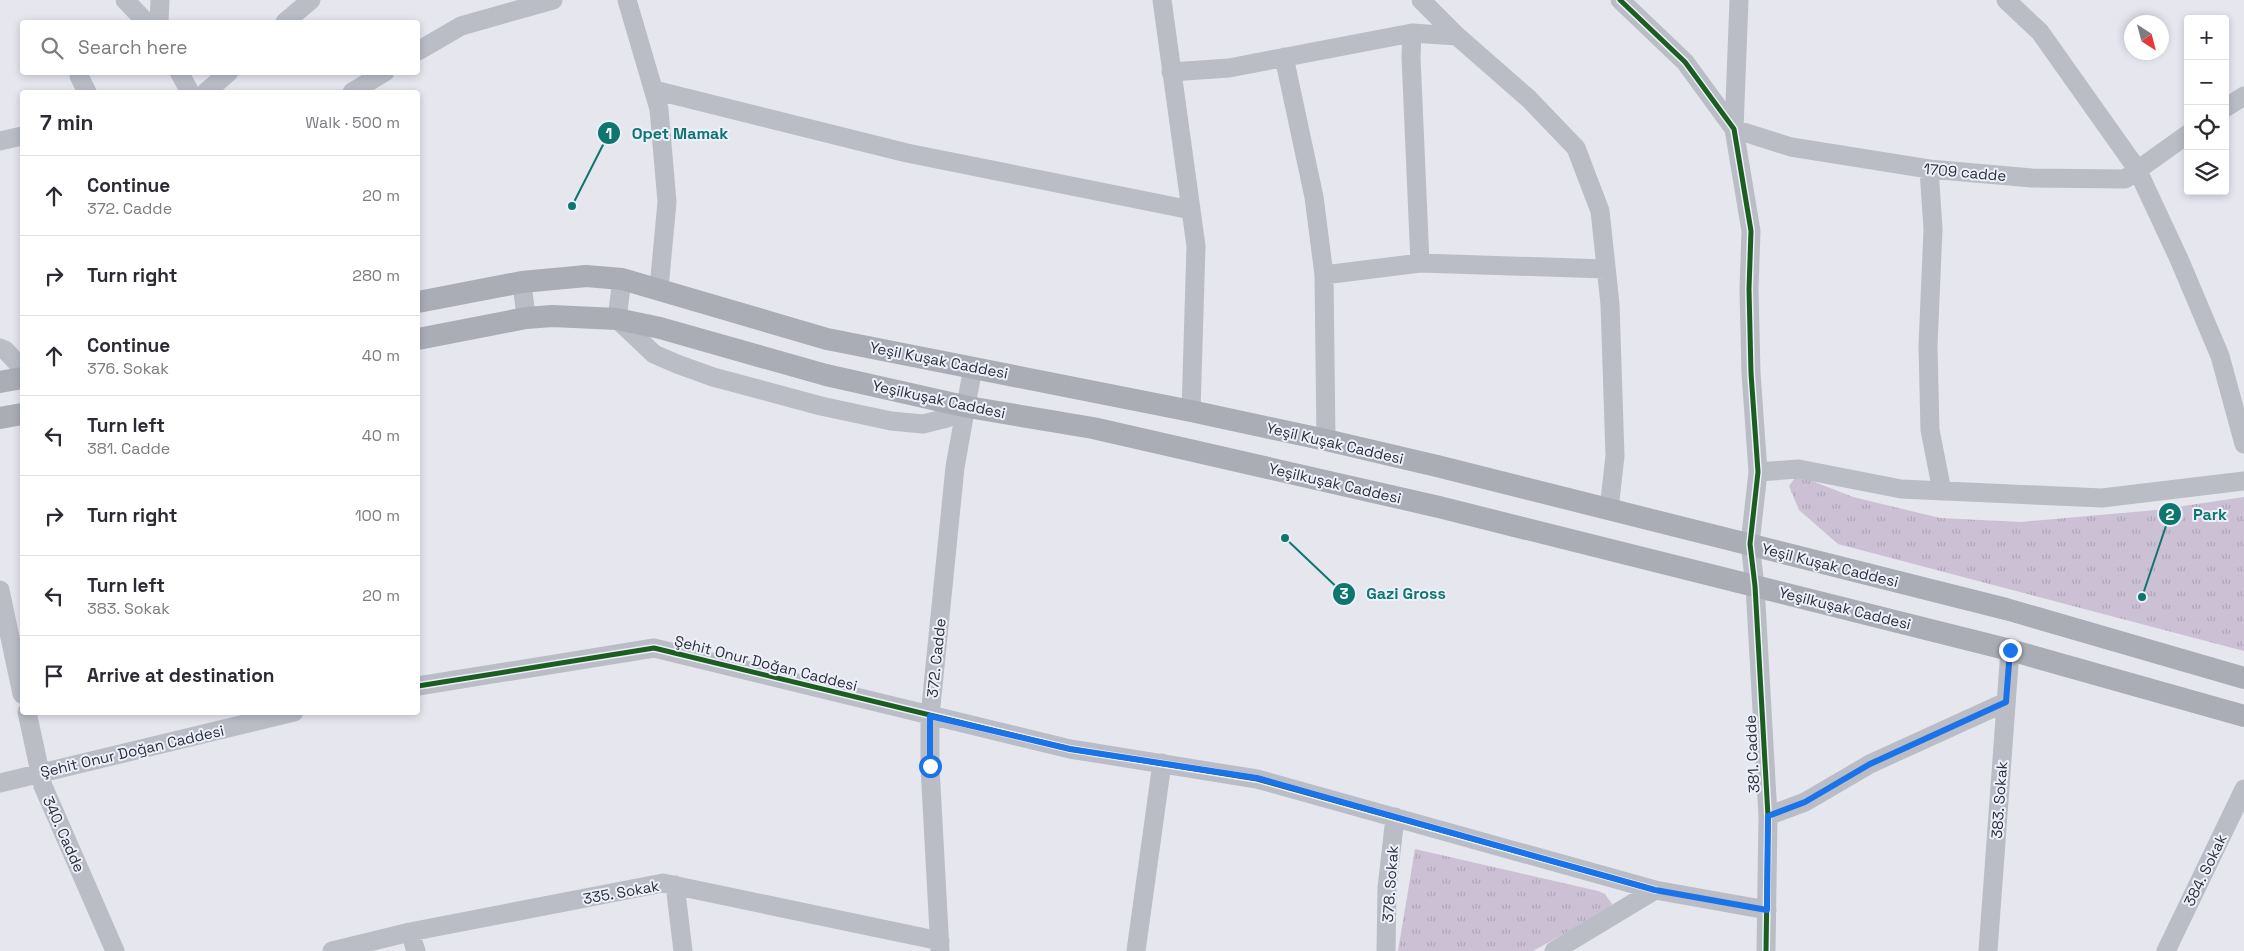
<!DOCTYPE html>
<html lang="en">
<head>
<meta charset="utf-8">
<style>
  :root { --surface:#fff; --page:#f2f2f3; --text:#2b2b33; --muted:#7c7c81; --line:#e1e1e2 }
  body { margin:0; font-family:"Space Grotesk",sans-serif; background:var(--page); color:var(--text) }
  .controls { position:absolute; right:15px; top:15px; display:grid; overflow:hidden; border-radius:5px; box-shadow:0 2px 8px #0003 }
  .controls button { width:45px; height:45px; display:grid; place-items:center; padding:0; border:0; border-bottom:1px solid var(--line); background:var(--surface); color:var(--text); font:25px sans-serif }
  .compass { position:absolute; left:2124px; top:15px; width:45px; height:45px; border-radius:50%; background:var(--surface); box-shadow:0 2px 8px #0003; rotate:144deg }
  .stop { position:absolute; width:15px; height:15px; margin:-11px; border:4px solid #1a73e8; border-radius:50%; background:#fff }
  .stop.end { background:#1a73e8; border-color:#fff; box-shadow:0 1px 5px #0008 }
  .list { margin:0; padding:0; list-style:none }
  h2 { display:flex; justify-content:space-between; align-items:center; height:65px; margin:0; padding:0 20px; font-size:21px }
  h2 small { font-size:16px; font-weight:400; color:var(--muted) }
  .list li { display:grid; grid-template-columns:32px 1fr auto; gap:15px; align-items:center; box-sizing:border-box; height:80px; padding:0 20px; border-top:1px solid var(--line) }
  .list b { display:block; font-size:19px; white-space:nowrap }
  .list p { margin:0; font-size:16px; white-space:nowrap; color:var(--muted) }
  .list em { font-size:16px; font-style:normal; color:var(--muted) }
  .icon { flex:none; width:28px; height:28px; fill:none; stroke:currentColor; stroke-width:2; stroke-linecap:round; stroke-linejoin:round }
  .map { position:relative; flex:none; width:2244px; height:951px; overflow:hidden }
  .search { position:absolute; background:var(--surface); box-shadow:0 2px 8px #0003; left:20px; top:20px; width:400px; height:55px; display:flex; align-items:center; gap:12px; box-sizing:border-box; padding:0 18px; border-radius:5px; color:var(--muted); font-size:19px }
  .panel { position:absolute; background:var(--surface); box-shadow:0 2px 8px #0003; left:20px; top:90px; width:400px; height:625px; border-radius:5px }
  .map>svg:first-child { display:block }
</style>
</head>
<body>
<div class="map">
<svg width="2244" height="951" viewBox="0 0 2244 951">
  <defs>
    <pattern id="park-tufts" width="24" height="20" patternUnits="userSpaceOnUse" patternTransform="scale(1.25)"><rect width="24" height="20" fill="#ccc0d5"/><path d="M3 7l-1-3M5 7V3M7 7l1-3M15 17l-1-3M17 17v-4M19 17l1-3" fill="none" stroke="#afa5b8"/></pattern>
  </defs>
  <rect width="100%" height="100%" fill="#e5e6ee"/>
  <path fill="url(#park-tufts)" d="M 1797,475 L 1853,497 L 1940,518 L 2021,522 L 2156,510 L 2244,497 L 2244,651 L 1838,544 L 1799,510 L 1789,486 Z
    M 1415,849 L 1598,891 L 1605,894 L 1612,904 L 1605,911 L 1533,951 L 1398,951 Z"/>
  <g fill="none" stroke-linecap="round" stroke-linejoin="round">
    <path stroke="#babdc5" stroke-width="19" d="M 125,0 L 146,22
      M 627,0 L 659,109 L 667,202 L 659,288
      M 1162,0 L 1196,246 L 1191,411
      M 1421,0 L 1457,36 L 1529,99 L 1576,148 L 1600,211 L 1610,304 L 1615,456 L 1609,509
      M 1620,0 L 1685,62 L 1734,129 L 1751,231 L 1749,289 L 1751,373 L 1758,472 L 1750,544 L 1755,586 L 1768,816 L 1766,951
      M 1739,0 L 1734,129 L 1791,147 L 1929,169 L 2032,178 L 2125,179 L 2188,134
      M 2006,0 L 2040,32 L 2137,169 L 2179,259 L 2220,356 L 2244,444
      M 159,22 L 160,0
      M 285,22 L 311,0
      M 1412,33 L 1411,57 L 1420,263
      M 418,51 L 461,26 L 553,0
      M 1284,57 L 1314,197 L 1324,275 L 1326,440
      M 179,72 L 190,92
      M 1171,72 L 1229,68 L 1412,33 L 1457,36
      M 79,76 L 87,92
      M 654,90 L 907,153 L 1191,210
      M 206,92 L 229,72
      M 352,92 L 385,72
      M 2225,108 L 2244,96
      M 0,141 L 22,136
      M 1929,169 L 1933,229 L 1928,346 L 1930,430 L 1942,491
      M 1324,275 L 1420,263 L 1606,269
      M 622,279 L 617,319 L 654,354 L 677,364 L 713,377 L 821,406 L 891,421 L 923,424 L 947,418 L 968,407
      M 522,282 L 526,318
      M 0,348 L 5,350 L 22,368
      M 1758,472 L 1799,469 L 1901,489 L 2102,498 L 2244,481
      M 0,590 L 22,694
      M 418,686 L 654,648 L 1070,749 L 1257,779 L 1655,890
      M 27,712 L 43,786 L 115,951
      M 0,783 L 294,712
      M 1768,816 L 1805,802 L 1870,764 L 2006,702
      M 675,885 L 683,951
      M 410,932 L 416,951
      M 332,951 L 410,932 L 663,883 L 940,941
      M 940,951 L 930,767 L 930,716 L 955,467 L 973,367
      M 1136,951 L 1162,763
      M 1386,951 L 1387,888 L 1395,817
      M 1554,951 L 1655,890 L 1767,910
      M 1988,951 L 2010,650
      M 2166,951 L 2244,789"/>
    <path stroke="#aaadb5" stroke-width="22" d="M 418,302 L 522,282 L 586,276 L 622,279 L 827,339 L 1191,411 L 1326,440 L 1437,466 L 2006,609 L 2244,678
      M 418,339 L 526,318 L 552,316 L 617,319 L 660,328 L 826,375 L 968,407 L 1093,428 L 1439,507 L 2010,650 L 2244,716
      M 0,382 L 22,378
      M 0,418 L 22,414"/>
    <defs>
      <path id="cycleway" d="M 1620,0 L 1685,62 L 1734,129 L 1751,231 L 1749,289 L 1751,373 L 1758,472 L 1750,544 L 1755,586 L 1768,816 L 1766,951
        M 418,686 L 654,648 L 1070,749 L 1257,779 L 1655,890"/>
    </defs>
    <use href="#cycleway" stroke="#edeffa" stroke-width="8"/>
    <use href="#cycleway" stroke="#1b5e20" stroke-width="5"/>
  </g>
  <g fill="none" stroke-linecap="round" stroke-linejoin="round">
    <path stroke="#1a73e8" stroke-width="6" d="M 930,766 L 930,716 L 1070,749 L 1257,778 L 1655,890 L 1767,910 L 1768,816 L 1805,802 L 1870,764 L 2006,702 L 2010,650"/>
  </g>
  <g text-anchor="middle" dominant-baseline="central" stroke-width="4" stroke-linejoin="round" paint-order="stroke">
    <g font-size="15" fill="#2b3039" stroke="#edeffa">
      <text transform="translate(1965 172) rotate(5)">1709 cadde</text>
      <text transform="translate(939 360) rotate(11)">Yeşil Kuşak Caddesi</text>
      <text transform="translate(939 399) rotate(12)">Yeşilkuşak Caddesi</text>
      <text transform="translate(1335 443) rotate(13)">Yeşil Kuşak Caddesi</text>
      <text transform="translate(1335 483) rotate(13)">Yeşilkuşak Caddesi</text>
      <text transform="translate(1830 565) rotate(14)">Yeşil Kuşak Caddesi</text>
      <text transform="translate(1845 608) rotate(14)">Yeşilkuşak Caddesi</text>
      <text transform="translate(936 658) rotate(-84)">372. Cadde</text>
      <text transform="translate(766 663) rotate(14)">Şehit Onur Doğan Caddesi</text>
      <text transform="translate(132 751) rotate(-13)">Şehit Onur Doğan Caddesi</text>
      <text transform="translate(1752 754) rotate(-93)">381. Cadde</text>
      <text transform="translate(1999 800) rotate(-86)">383. Sokak</text>
      <text transform="translate(64 834) rotate(66)">340. Cadde</text>
      <text transform="translate(2205 870) rotate(-64)">384. Sokak</text>
      <text transform="translate(1390 884) rotate(-86)">378. Sokak</text>
      <text transform="translate(621 892) rotate(-10)">335. Sokak</text>
    </g>
  </g>
  <path fill="none" stroke="#0f766e" stroke-width="2" d="M572 206L609 133M2142 597L2170 514M1285 538L1344 594"/>
  <g fill="#0f766e" stroke="#edeffa" stroke-width="2">
    <circle cx="572" cy="206" r="5"/>
    <circle cx="2142" cy="597" r="5"/>
    <circle cx="1285" cy="538" r="5"/>
    <circle cx="609" cy="133" r="12"/>
    <circle cx="2170" cy="514" r="12"/>
    <circle cx="1344" cy="594" r="12"/>
  </g>
  <g font-size="15" text-anchor="middle" font-weight="bold" fill="#fff">
    <text x="609" y="139">1</text>
    <text x="2170" y="520">2</text>
    <text x="1344" y="599">3</text>
  </g>
  <g font-size="16" text-anchor="middle" font-weight="bold" fill="#0f766e" stroke="#edeffa" stroke-width="4" stroke-linejoin="round" paint-order="stroke">
    <text x="680" y="139">Opet Mamak</text>
    <text x="2210" y="520">Park</text>
    <text x="1406" y="599">Gazi Gross</text>
  </g>
</svg>
<div class="controls">
<button>+</button>
<button>−</button>
<button><svg class="icon" aria-label="locate" viewBox="0 0 24 24"><circle cx="12" cy="12" r="6"/><path d="M12 2v4M12 18v4M2 12h4M18 12h4"/></svg></button>
<button><svg class="icon" aria-label="layers" viewBox="0 0 24 24"><path d="M12 4l9 5-9 5-9-5zM3 14l9 5 9-5"/></svg></button>
</div>
<svg class="compass" viewBox="-18 -18 36 36"><path d="M0-13l5 13h-10z" fill="#e53935"/><path d="M0 13l5-13h-10z" fill="#7c7c81"/></svg>
<div class="stop" style="left:930px;top:766px"></div>
<div class="stop end" style="left:2010px;top:650px"></div>
<div class="search"><svg class="icon" aria-label="search" viewBox="0 0 24 24"><circle cx="10" cy="10" r="6"/><path d="M15 15l6 6"/></svg>Search here</div>
<section class="panel">
<h2>7 min<small>Walk · 500 m</small></h2>
<ul class="list">
<li><svg class="icon" aria-label="ahead" viewBox="0 0 24 24"><path d="M12 20V5M6 11l6-6 6 6"/></svg><div><b>Continue</b><p>372. Cadde</p></div><em>20 m</em></li>
<li><svg class="icon" aria-label="right" viewBox="0 0 24 24"><path d="M7 20v-9h11M14 6l5 5-5 5"/></svg><div><b>Turn right</b></div><em>280 m</em></li>
<li><svg class="icon" aria-label="ahead" viewBox="0 0 24 24"><path d="M12 20V5M6 11l6-6 6 6"/></svg><div><b>Continue</b><p>376. Sokak</p></div><em>40 m</em></li>
<li><svg class="icon" aria-label="left" viewBox="0 0 24 24"><path d="M17 20v-9H6M10 6l-5 5 5 5"/></svg><div><b>Turn left</b><p>381. Cadde</p></div><em>40 m</em></li>
<li><svg class="icon" aria-label="right" viewBox="0 0 24 24"><path d="M7 20v-9h11M14 6l5 5-5 5"/></svg><div><b>Turn right</b></div><em>100 m</em></li>
<li><svg class="icon" aria-label="left" viewBox="0 0 24 24"><path d="M17 20v-9H6M10 6l-5 5 5 5"/></svg><div><b>Turn left</b><p>383. Sokak</p></div><em>20 m</em></li>
<li><svg class="icon" aria-label="arrive" viewBox="0 0 24 24"><path d="M6 21V4h12l-3 4 3 4H6"/></svg><div><b>Arrive at destination</b></div></li>
</ul>
</section>
</div>
</body>
</html>
